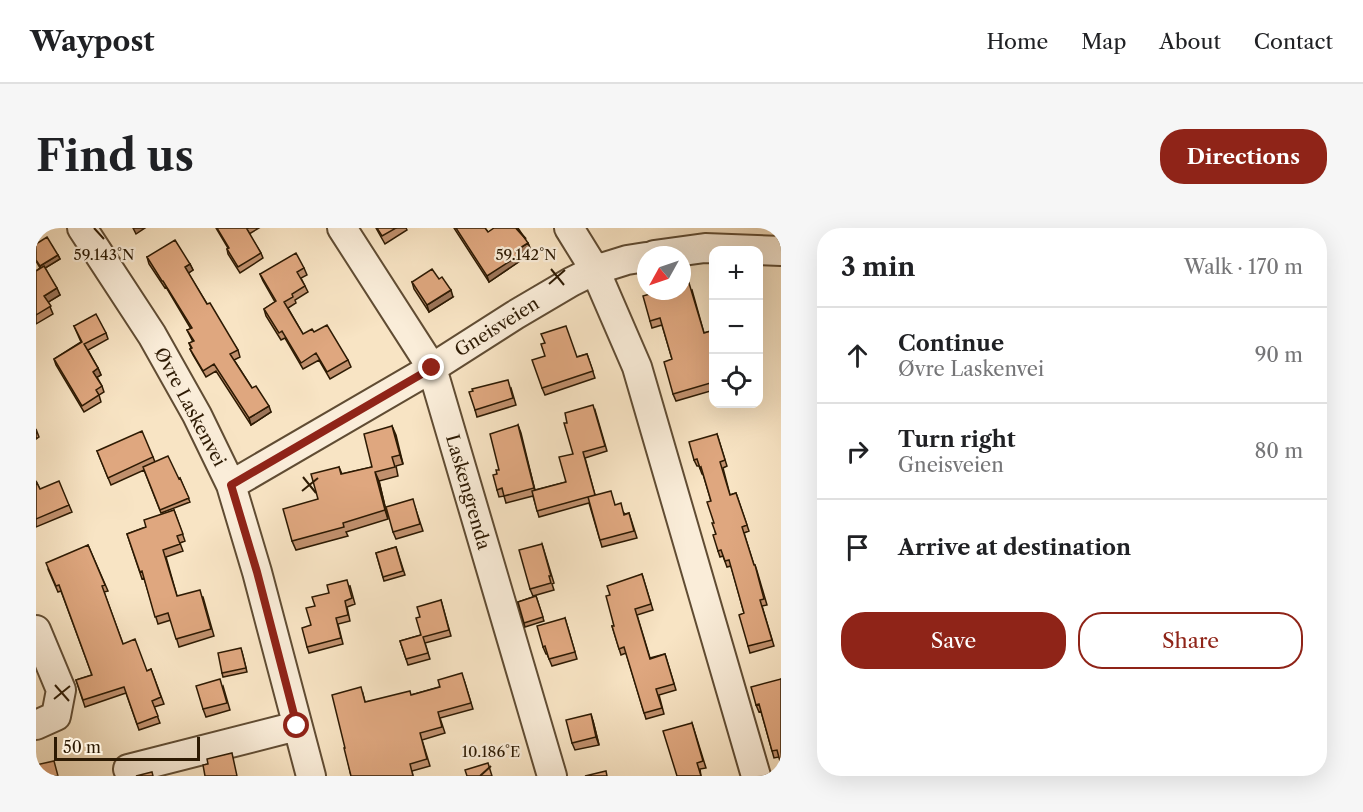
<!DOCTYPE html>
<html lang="en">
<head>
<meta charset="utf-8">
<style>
  :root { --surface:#fff; --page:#f6f6f6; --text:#202124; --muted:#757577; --line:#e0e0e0; --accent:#8f2418 }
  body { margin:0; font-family:"Libre Caslon Text",serif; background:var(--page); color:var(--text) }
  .controls { position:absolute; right:18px; top:18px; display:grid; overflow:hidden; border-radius:12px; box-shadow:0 6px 24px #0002 }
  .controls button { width:54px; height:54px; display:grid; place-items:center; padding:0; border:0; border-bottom:2px solid var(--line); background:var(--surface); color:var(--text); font:30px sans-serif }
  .compass { position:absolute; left:601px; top:18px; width:54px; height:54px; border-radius:50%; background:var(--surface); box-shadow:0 6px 24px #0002; rotate:230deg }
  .scale { position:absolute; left:18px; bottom:15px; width:146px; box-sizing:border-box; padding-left:6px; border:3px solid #2d1a03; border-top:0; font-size:16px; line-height:21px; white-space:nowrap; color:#2d1a03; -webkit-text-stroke:4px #faedd9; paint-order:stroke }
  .stop { position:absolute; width:18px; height:18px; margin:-14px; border:4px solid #8f2418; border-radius:50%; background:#fff }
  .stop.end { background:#8f2418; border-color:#fff; box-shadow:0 2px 6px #0008 }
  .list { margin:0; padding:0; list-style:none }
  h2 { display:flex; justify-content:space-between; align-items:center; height:78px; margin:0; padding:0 24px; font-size:26px }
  h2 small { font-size:20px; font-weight:400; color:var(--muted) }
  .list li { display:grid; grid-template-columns:39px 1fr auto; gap:18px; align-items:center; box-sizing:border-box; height:96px; padding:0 24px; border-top:2px solid var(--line) }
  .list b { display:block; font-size:22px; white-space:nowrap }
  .list p { margin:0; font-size:20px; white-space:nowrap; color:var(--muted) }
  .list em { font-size:20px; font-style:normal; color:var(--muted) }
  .actions { display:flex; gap:12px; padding:18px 24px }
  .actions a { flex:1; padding:14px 0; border:2px solid var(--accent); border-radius:24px; text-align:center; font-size:21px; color:var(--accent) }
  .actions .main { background:var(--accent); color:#fff }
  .icon { flex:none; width:33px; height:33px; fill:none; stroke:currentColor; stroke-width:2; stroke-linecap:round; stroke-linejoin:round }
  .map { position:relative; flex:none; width:745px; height:548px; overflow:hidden; border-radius:24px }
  header { display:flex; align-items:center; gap:36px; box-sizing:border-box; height:84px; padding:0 30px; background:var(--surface); border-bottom:2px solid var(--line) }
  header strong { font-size:28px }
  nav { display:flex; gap:33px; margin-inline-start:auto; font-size:21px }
  .intro { display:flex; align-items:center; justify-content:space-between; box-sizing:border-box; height:144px; padding:0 36px }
  h1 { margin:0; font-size:42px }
  .button { padding:15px 27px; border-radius:24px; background:var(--accent); color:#fff; font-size:21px; font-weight:700 }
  main { display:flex; gap:36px; padding:0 36px }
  aside { flex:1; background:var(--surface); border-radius:24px; box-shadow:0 6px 24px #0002 }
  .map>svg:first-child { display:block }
</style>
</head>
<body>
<header>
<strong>Waypost</strong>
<nav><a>Home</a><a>Map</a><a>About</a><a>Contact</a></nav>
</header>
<div class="intro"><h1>Find us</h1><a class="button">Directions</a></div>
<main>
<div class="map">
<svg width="745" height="548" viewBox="0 0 745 548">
  <rect width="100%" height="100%" fill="#f8e4c4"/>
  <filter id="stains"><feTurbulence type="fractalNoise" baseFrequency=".00333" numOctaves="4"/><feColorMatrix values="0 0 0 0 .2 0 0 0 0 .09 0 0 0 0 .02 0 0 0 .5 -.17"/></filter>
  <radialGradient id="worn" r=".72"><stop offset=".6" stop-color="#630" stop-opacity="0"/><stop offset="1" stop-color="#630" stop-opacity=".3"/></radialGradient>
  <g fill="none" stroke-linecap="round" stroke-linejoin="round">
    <defs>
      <path id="minor" d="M 46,0 L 116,107 L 161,187 L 195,257 L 221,344 L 275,548
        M 306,0 L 396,140 L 516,548
        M 533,0 L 559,42 L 601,139 L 720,548
        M 618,27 L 669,20 L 745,23
        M 195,257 L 396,140 L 479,87 L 535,54 L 559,42 L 591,32 L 610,29
        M 0,402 L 25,462 L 20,488 L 0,497
        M 92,541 L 261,498"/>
    </defs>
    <use href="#minor" stroke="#604c33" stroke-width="32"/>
    <use href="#minor" stroke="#faedd9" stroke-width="28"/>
  </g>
  <path fill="#c0906d" stroke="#2d1a03" stroke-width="1.5" d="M 180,0 L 223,0 L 213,6 L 225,25 L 227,30 L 204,45 L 192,26 L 191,21 L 192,20 Z
    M 340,0 L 370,0 L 371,2 L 349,16 Z
    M 418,0 L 449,0 L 452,4 L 492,15 L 494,20 L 482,28 L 484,33 L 453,54 Z
    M 0,16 L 22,27 L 24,31 L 9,40 L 24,67 L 12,74 L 17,86 L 0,96 L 0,43 L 4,40 L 0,33 Z
    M 111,29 L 154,36 L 157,42 L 152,45 L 171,76 L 202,122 L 204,129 L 198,132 L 216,160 L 235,184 L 215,197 L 180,143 L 170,149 L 157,127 L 154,121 L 155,120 L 153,115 L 157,114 L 151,102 L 155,101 L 130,59 L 129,60 L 113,36 Z
    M 268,40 L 271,47 L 265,50 L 272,64 L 259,72 L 260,75 L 252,80 L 267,106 L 278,104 L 312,132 L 315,139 L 294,151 L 283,132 L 267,141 L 249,110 L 245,112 L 230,88 L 228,81 L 239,74 L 227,53 L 224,46 Z
    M 376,54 L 417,69 L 393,84 L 378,61 Z
    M 656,62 L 668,105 L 678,102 L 678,162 L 640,173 L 637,166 L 636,131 L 626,97 L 616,100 L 614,93 Z
    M 38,98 L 70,105 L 72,111 L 52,122 L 62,140 L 65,147 L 61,149 L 66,158 L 68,164 L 63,167 L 65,174 L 48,184 L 20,137 L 18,131 L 45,114 Z
    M 551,126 L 559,150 L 509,167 L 506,160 L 541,129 Z
    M 475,160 L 480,177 L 441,189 L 439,182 Z
    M 559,182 L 571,223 L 549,230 L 559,267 L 580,277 L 589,286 L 593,285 L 601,310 L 566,319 L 553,275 L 503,289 L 497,268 L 470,275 L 468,268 L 463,269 L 461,262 L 461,246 L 482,197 L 499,262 L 530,254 L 537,226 Z
    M 356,198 L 367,236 L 360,238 L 362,248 L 343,253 L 352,291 L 310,304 L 312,308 L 260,322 L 256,313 L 282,271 L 303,239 L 306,246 L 336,239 Z
    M 0,201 L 3,209 L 0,211 Z
    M 681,206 L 691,238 L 687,240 L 694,267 L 700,265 L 713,303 L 708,305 L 718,337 L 719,337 L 721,343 L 731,377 L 726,378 L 738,418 L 714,425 L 712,418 L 708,385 L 695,338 L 691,339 L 687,328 L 684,329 L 682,323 L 675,273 L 667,246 L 666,246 L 663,238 L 661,238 L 658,232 Z
    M 61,223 L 117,229 L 119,234 L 143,251 L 144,250 L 154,274 L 125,285 L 108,242 L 75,257 Z
    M 0,253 L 4,261 L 33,277 L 36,284 L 0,299 Z
    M 379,279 L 387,303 L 360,311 L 357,304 Z
    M 138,282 L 149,313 L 144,315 L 147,323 L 130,329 L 141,368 L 167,369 L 178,408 L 143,419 L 135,392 L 122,396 L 108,350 L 106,351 L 91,306 L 110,299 Z
    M 506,316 L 518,355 L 516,356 L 518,362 L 497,368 L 494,361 Z
    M 52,317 L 72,363 L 68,364 L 87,416 L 111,443 L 115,441 L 128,476 L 118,479 L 124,495 L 103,502 L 90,465 L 49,479 L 40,452 L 56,447 L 25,363 L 22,364 L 12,341 Z
    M 360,319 L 369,347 L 348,353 L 340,325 Z
    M 606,346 L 617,382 L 601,387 L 614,430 L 629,426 L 640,462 L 623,467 L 628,486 L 610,491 L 590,425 L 585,427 L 576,398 L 578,398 L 574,367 Z
    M 314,358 L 319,376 L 311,379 L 314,393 L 302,396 L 307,416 L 273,425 L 271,419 L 279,378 Z
    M 500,368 L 508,393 L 489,399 L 482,374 Z
    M 405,372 L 415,408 L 389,415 L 394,431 L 372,437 L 364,413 L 385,407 L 384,389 Z
    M 529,390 L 541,431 L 516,438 L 511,426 L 510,426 L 507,419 Z
    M 206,424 L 211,444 L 187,449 L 186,445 Z
    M 745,451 L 743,529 L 738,530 L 725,483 L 723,484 L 720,477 Z
    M 428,452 L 437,481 L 404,490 L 409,505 L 386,512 L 394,538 L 376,543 L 377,548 L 315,548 L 309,520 L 327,466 L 329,474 L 375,467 Z
    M 187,458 L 194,482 L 170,489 L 167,481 Z
    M 557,493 L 563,517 L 539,522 L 536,515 Z
    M 656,495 L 670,540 L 664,541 L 665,548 L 641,548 Z"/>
  <path fill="#9c7559" stroke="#2d1a03" stroke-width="1.5" d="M 97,0 L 109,0 L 100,6 Z
    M 492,15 L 494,20 L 482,28 L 484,33 L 453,54 L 451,48 L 479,23 Z
    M 22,27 L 24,31 L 6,42 L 4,38 Z
    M 154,36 L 157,42 L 151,46 L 149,39 Z
    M 723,45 L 724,49 L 725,67 L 723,64 Z
    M 21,60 L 24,67 L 11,75 L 8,68 Z
    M 415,62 L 417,69 L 393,84 L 391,77 Z
    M 62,140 L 65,147 L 60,150 L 57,144 Z
    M 233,178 L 235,184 L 215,197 L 213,190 Z
    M 482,197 L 485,205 L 500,267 L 498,260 Z
    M 356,198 L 360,207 L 367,236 L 364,227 Z
    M 339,244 L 343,253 L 352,291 L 349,282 Z
    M 555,486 L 557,493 L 563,517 L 560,509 Z"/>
  <path fill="#dfa77f" stroke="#2d1a03" stroke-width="1.5" d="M 181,0 L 212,0 L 211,1 L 225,25 L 202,39 L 191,21 L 193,20 Z
    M 341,0 L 360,0 L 346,8 Z
    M 420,0 L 449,0 L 452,4 L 458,0 L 482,0 L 492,15 L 479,23 L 482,28 L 451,48 Z
    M 11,9 L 22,27 L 4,38 L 0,32 L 0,16 Z
    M 139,12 L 154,36 L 149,39 L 171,76 L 174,75 L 202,122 L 194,126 L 216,160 L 220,158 L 233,178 L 213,190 L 178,136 L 167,143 L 154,121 L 156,120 L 153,115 L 158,113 L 151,102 L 156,100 L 127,53 L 126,53 L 111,29 Z
    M 260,25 L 268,40 L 261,44 L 269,58 L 256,66 L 257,69 L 248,74 L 267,106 L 276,101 L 278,104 L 291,97 L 312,132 L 291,144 L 280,125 L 265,135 L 246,103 L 243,105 L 228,81 L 240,73 L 224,46 Z
    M 8,38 L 21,60 L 8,68 L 15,78 L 0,87 L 0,43 Z
    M 396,41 L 403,51 L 406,49 L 415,62 L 391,77 L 376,54 Z
    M 653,55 L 668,105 L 678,102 L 678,154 L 637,166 L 628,134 L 636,131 L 624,90 L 614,93 L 607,68 L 624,63 L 646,63 L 646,57 Z
    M 60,86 L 70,105 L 48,116 L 62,140 L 57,144 L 66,158 L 60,162 L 63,167 L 46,178 L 18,131 L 46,114 L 38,98 Z
    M 530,98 L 541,129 L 551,126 L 557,143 L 506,160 L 496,132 L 509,128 L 505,116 L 509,115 L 505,106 Z
    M 472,152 L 477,170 L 439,182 L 433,164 L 437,163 L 436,161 Z
    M 557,177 L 569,218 L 547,224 L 559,267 L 501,283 L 496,263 L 530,254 L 523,229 L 537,226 L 528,195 L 531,195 L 529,185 Z
    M 482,197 L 498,260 L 468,268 L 466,260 L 461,262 L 457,247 L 461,246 L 460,242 L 463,242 L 454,206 Z
    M 356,198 L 364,227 L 356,229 L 359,239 L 339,244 L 349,282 L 307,295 L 308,299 L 256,313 L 247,281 L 282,271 L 275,246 L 303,239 L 305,246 L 336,239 L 328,206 Z
    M 106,203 L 117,229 L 72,250 L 61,223 Z
    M 681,206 L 689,232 L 684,234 L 694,267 L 700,265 L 711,297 L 706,299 L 718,337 L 719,337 L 728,371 L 724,372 L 736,412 L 712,418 L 703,387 L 708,385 L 693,332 L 689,333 L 685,322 L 682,323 L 677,307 L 680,306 L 676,295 L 678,295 L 671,274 L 675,273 L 665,239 L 664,240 L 661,231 L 658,232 L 653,214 Z
    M 132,228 L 143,251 L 144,250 L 153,270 L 124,282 L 107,239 Z
    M 0,253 L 4,261 L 23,253 L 33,277 L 0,291 Z
    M 575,263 L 579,277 L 585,275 L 588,287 L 593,285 L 598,303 L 564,312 L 552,269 Z
    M 377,271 L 384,296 L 357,304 L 350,279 Z
    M 138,282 L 147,306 L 141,308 L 144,316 L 127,322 L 141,368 L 164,362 L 175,401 L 140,411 L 132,385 L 119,389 L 106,343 L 104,344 L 91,306 L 110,299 L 108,292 Z
    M 506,316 L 515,348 L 513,348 L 515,355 L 494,361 L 483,322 Z
    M 52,317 L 69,357 L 66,358 L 87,416 L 99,411 L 111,443 L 115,441 L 125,469 L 116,473 L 122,488 L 101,496 L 88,459 L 47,472 L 40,452 L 56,447 L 23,357 L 20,358 L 10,335 Z
    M 360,319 L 367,343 L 347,349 L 340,325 Z
    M 606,346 L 615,376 L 599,381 L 614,431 L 629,426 L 638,456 L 620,461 L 626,480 L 608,485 L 588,419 L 583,421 L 576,398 L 578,398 L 570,368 L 574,367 L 571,358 Z
    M 311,352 L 316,370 L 309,373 L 312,387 L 300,390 L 305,410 L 271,419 L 266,400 L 275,397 L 270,380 L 279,378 L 276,369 L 293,365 L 291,357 Z
    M 500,368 L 507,389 L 488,395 L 482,374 Z
    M 405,372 L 413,402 L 387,409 L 392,425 L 370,431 L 364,413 L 385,407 L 380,390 L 384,389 L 381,379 Z
    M 529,390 L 539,424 L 513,431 L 509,418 L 507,419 L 501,398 Z
    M 205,420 L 210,440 L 186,445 L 182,425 Z
    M 426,445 L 435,475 L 402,484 L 406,499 L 384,505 L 391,531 L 374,536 L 377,548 L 315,548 L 308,520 L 309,520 L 296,467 L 325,459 L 329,474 L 374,463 L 375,467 L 404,459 L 402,452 Z
    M 184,451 L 191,475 L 167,481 L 160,458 Z
    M 745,451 L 745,537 L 741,522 L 736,523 L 723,476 L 720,477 L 715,459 Z
    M 555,486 L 560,509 L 536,515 L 530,492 Z
    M 656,495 L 667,533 L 661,535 L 665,548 L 641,548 L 627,503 Z
    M 196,525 L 201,548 L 169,548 L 167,537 L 172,536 L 171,531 Z
    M 18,533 L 22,548 L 0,548 L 0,537 Z
    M 452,535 L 456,548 L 431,548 L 429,542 Z
    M 570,543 L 571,548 L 549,548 Z
    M 116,544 L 117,548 L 100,548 Z"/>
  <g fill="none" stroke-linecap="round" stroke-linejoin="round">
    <path stroke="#8f2418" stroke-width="8" d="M 261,498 L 221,344 L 195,257 L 396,140"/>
  </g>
  <path fill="none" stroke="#2d1a03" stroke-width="2" d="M 58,0 L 68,11M 480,0 L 490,11M 515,41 L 528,57M 513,56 L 529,42M 267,249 L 280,265M 266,263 L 282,250M 19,457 L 33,473M 18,471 L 34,458M 444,548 L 455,538"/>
  <g text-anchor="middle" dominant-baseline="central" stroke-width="4.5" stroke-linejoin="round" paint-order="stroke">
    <g font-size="18" fill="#2d1a03" stroke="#faedd9">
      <text transform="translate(461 99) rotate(-32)">Gneisveien</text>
      <text transform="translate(154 179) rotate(62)">Øvre Laskenvei</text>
      <text transform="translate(432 264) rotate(74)">Laskengrenda</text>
    </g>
  </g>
  <g font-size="15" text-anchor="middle" fill="#2d1a03" stroke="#faedd9" stroke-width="4.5" stroke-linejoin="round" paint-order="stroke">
    <text x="68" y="32">59.143°N</text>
    <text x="490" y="32">59.142°N</text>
    <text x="455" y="529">10.186°E</text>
  </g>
  <rect width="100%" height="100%" filter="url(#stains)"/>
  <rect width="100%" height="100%" fill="url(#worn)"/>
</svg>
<div class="controls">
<button>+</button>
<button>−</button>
<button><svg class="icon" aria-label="locate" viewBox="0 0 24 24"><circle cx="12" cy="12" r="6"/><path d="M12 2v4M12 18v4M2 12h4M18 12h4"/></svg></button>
</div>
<svg class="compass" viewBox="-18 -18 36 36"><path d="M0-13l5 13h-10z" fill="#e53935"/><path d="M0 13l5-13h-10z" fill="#757577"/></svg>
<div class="scale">50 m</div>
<div class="stop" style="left:261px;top:498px"></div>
<div class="stop end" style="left:396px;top:140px"></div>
</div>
<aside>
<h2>3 min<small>Walk · 170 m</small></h2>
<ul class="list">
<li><svg class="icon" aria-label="ahead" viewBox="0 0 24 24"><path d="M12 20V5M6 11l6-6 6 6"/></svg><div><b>Continue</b><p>Øvre Laskenvei</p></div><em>90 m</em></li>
<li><svg class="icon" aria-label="right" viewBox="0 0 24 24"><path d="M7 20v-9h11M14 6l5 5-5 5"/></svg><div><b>Turn right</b><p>Gneisveien</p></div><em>80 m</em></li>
<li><svg class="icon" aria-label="arrive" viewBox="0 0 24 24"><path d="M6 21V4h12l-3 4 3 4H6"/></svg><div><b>Arrive at destination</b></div></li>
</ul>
<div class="actions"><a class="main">Save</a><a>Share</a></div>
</aside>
</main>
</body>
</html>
